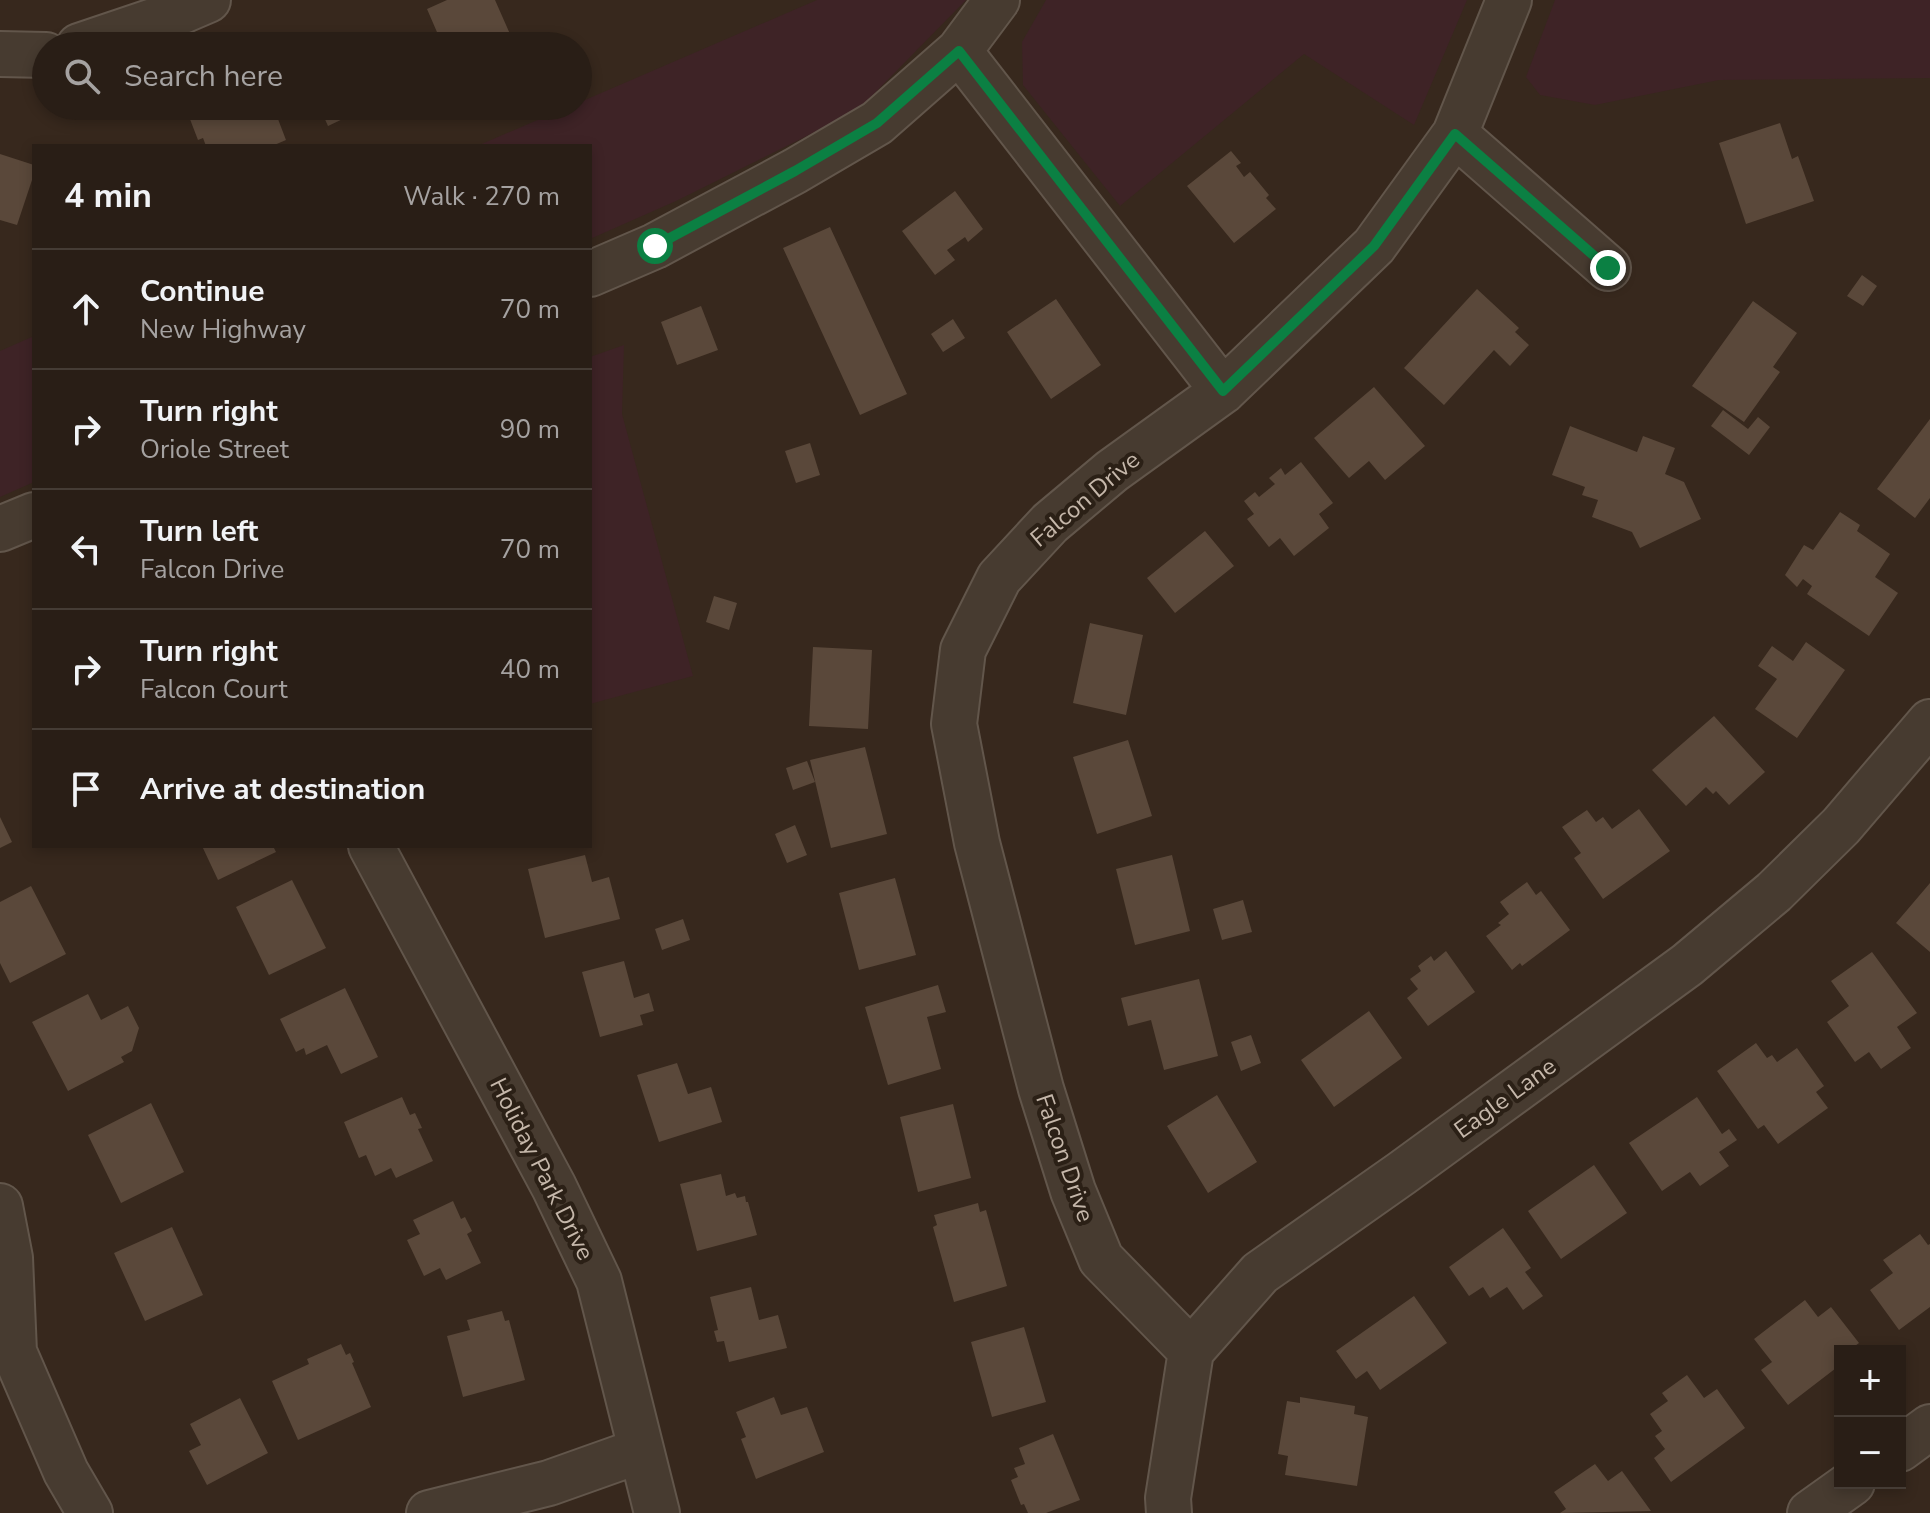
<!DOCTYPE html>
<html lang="en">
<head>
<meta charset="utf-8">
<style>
  :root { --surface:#291e16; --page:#31271f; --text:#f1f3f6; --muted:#a5a2a1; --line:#453c35 }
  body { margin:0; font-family:"Nunito Sans",sans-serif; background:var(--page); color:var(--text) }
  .controls { position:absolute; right:24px; bottom:24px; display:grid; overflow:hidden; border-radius:0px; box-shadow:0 4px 12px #0003 }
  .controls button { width:72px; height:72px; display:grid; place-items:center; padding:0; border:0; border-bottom:2px solid var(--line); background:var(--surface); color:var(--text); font:40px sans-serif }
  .stop { position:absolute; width:24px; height:24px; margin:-18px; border:6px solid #0b8043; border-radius:50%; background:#fff }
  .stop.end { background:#0b8043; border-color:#fff; box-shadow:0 2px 8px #0008 }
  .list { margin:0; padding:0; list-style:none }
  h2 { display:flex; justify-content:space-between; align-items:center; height:104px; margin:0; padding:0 32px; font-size:34px }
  h2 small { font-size:26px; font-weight:400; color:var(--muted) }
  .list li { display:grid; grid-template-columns:52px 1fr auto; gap:24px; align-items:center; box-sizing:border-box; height:120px; padding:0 32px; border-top:2px solid var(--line) }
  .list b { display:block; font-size:30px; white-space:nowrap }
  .list p { margin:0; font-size:26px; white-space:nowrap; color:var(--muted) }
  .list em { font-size:26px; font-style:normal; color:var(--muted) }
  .icon { flex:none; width:44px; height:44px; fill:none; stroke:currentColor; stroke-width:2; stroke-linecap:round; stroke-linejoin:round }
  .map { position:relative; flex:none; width:1930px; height:1513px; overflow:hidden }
  .search { position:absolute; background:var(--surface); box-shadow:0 4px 12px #0003; left:32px; top:32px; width:560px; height:88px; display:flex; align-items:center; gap:20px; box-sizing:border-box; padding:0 28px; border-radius:44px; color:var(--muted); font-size:30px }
  .panel { position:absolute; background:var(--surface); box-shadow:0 4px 12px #0003; left:32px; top:144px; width:560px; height:704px; border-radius:0px }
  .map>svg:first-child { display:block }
</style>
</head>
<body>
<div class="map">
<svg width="1930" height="1513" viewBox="0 0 1930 1513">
  <rect width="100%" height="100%" fill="#37281d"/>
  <path fill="#3e2326" d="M 817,0 L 966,0 L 857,111 L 676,201 L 590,239 L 590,146 L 477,146 L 570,106 L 578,106 L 578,103 Z
    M 1046,0 L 1467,0 L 1414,125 L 1304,54 L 1120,206 L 1023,85 L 1022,42 Z
    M 1555,0 L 1930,0 L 1930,78 L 1719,80 L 1595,105 L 1540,95 L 1526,77 Z
    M 34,336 L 34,482 L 0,497 L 0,351 Z
    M 624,345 L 622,414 L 693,676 L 590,704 L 590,357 Z"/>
  <path fill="#5a483a" d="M 447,0 L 495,0 L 510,34 L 481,46 L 443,46 L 427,9 Z
    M 208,106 L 228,106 L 232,116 L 257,106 L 273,106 L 286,140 L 272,146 L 206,146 L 203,138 L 198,140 L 188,114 Z
    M 319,106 L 365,106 L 366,108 L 328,126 Z
    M 1780,123 L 1792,159 L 1798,156 L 1814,201 L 1746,224 L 1719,143 Z
    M 1231,151 L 1241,163 L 1236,166 L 1244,177 L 1250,172 L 1269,195 L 1266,198 L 1276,209 L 1234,243 L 1187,186 Z
    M 0,154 L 34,165 L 34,174 L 17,225 L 0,220 Z
    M 955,191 L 983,229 L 968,242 L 965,237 L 947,250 L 955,260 L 935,275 L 902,231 Z
    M 830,227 L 907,394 L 860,415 L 783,248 Z
    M 1862,275 L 1877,286 L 1863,306 L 1847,296 Z
    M 1477,289 L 1519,328 L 1515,332 L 1529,345 L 1510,366 L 1494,350 L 1444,405 L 1404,368 Z
    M 1056,299 L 1101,365 L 1051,399 L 1007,332 Z
    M 1753,301 L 1797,333 L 1773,367 L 1780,372 L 1744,422 L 1692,386 Z
    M 701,306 L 718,350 L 677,365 L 661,322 Z
    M 953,319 L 965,338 L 943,352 L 931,334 Z
    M 1374,387 L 1425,446 L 1385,480 L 1369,461 L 1349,478 L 1314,438 Z
    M 1723,410 L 1748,429 L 1758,417 L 1770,427 L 1749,455 L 1711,426 Z
    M 1930,419 L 1930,498 L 1915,518 L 1877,489 Z
    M 1570,426 L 1637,452 L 1643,436 L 1675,448 L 1665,474 L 1684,482 L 1701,519 L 1640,548 L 1632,532 L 1592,517 L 1598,500 L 1582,495 L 1585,487 L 1552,475 Z
    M 810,443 L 820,475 L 796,483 L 785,451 Z
    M 1301,462 L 1333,503 L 1319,514 L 1329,528 L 1294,556 L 1280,538 L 1269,547 L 1247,519 L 1254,514 L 1244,501 L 1255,492 L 1259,497 L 1275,484 L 1269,478 L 1281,468 L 1285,475 Z
    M 1840,512 L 1860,525 L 1857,531 L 1890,554 L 1875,577 L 1898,593 L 1869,636 L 1807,594 L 1812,586 L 1803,579 L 1797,587 L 1785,575 L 1804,545 L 1813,550 Z
    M 1205,531 L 1234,566 L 1175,613 L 1147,578 Z
    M 714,596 L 737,603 L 729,630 L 706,622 Z
    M 1090,623 L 1143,635 L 1126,715 L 1073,703 Z
    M 1806,642 L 1845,670 L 1797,738 L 1755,709 L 1777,679 L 1758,666 L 1772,646 L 1793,661 Z
    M 813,647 L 872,650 L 868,729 L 809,726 Z
    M 1714,716 L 1765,772 L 1729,805 L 1716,791 L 1713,794 L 1706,787 L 1686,806 L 1652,770 Z
    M 1128,740 L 1152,816 L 1097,834 L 1073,757 Z
    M 865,747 L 887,834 L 831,848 L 810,760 Z
    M 807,761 L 815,782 L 793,790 L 786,768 Z
    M 1639,809 L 1670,851 L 1603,899 L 1574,858 L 1581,853 L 1562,827 L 1587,810 L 1596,822 L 1603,817 L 1612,829 Z
    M 0,817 L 12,842 L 0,848 Z
    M 795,825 L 807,855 L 787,863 L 775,834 Z
    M 202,846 L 273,846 L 276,852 L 218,880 Z
    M 585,855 L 592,882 L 609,877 L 620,919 L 545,938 L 528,869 Z
    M 1172,855 L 1190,931 L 1135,945 L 1116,869 Z
    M 895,878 L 916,955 L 859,970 L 839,893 Z
    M 292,880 L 326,948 L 269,975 L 236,907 Z
    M 1527,882 L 1536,895 L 1541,891 L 1570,930 L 1522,966 L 1520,963 L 1512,970 L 1486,936 L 1501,925 L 1498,923 L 1509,914 L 1500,902 Z
    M 1930,883 L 1930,952 L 1896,923 Z
    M 31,886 L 66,954 L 10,983 L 0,963 L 0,902 Z
    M 1243,900 L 1252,932 L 1222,940 L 1213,909 Z
    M 683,919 L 690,940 L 662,950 L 655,929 Z
    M 1446,951 L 1475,992 L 1428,1026 L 1407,998 L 1418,989 L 1410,979 L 1421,971 L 1418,966 L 1431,956 L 1434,961 Z
    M 1872,952 L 1917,1013 L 1897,1027 L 1911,1048 L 1881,1069 L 1869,1052 L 1855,1062 L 1827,1022 L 1849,1006 L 1831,981 Z
    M 624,961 L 634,998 L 649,993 L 654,1011 L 640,1015 L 643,1025 L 600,1037 L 582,972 Z
    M 1199,979 L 1218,1056 L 1164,1070 L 1151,1020 L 1128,1026 L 1121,998 Z
    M 938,985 L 946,1012 L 927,1017 L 941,1069 L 888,1085 L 865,1007 Z
    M 345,988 L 378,1057 L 341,1074 L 327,1045 L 306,1055 L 304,1048 L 296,1052 L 280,1019 Z
    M 88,994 L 101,1020 L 128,1006 L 139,1028 L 132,1051 L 121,1057 L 124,1062 L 68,1091 L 32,1022 Z
    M 1369,1011 L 1402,1058 L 1334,1107 L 1301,1060 Z
    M 1251,1035 L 1261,1063 L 1241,1071 L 1231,1042 Z
    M 1756,1043 L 1767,1058 L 1772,1055 L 1777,1062 L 1797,1048 L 1824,1086 L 1816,1092 L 1828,1108 L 1778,1144 L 1764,1125 L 1758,1129 L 1717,1071 Z
    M 677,1063 L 688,1094 L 711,1087 L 722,1122 L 659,1142 L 637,1075 Z
    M 1217,1095 L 1257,1162 L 1208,1193 L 1167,1126 Z
    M 402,1097 L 410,1115 L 415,1113 L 422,1128 L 418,1129 L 433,1161 L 396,1178 L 391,1168 L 375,1176 L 366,1155 L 359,1158 L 344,1122 Z
    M 1697,1097 L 1722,1134 L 1729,1129 L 1737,1140 L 1719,1152 L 1729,1166 L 1700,1186 L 1690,1172 L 1662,1191 L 1629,1143 Z
    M 151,1103 L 184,1172 L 121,1203 L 88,1135 Z
    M 953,1104 L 971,1178 L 918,1192 L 900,1117 Z
    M 1594,1165 L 1627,1213 L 1561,1259 L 1528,1211 Z
    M 721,1174 L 726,1196 L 735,1193 L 737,1198 L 745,1196 L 746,1202 L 748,1202 L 757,1235 L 697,1251 L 680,1184 Z
    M 453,1201 L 461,1219 L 465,1217 L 472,1231 L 467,1234 L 481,1263 L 446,1280 L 440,1268 L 424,1276 L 407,1240 L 420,1234 L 413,1220 Z
    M 978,1203 L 980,1212 L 986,1210 L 1007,1286 L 954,1302 L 933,1227 L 937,1225 L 934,1215 Z
    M 172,1227 L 203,1295 L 145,1321 L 114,1253 Z
    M 1503,1228 L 1531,1268 L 1525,1272 L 1543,1296 L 1523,1310 L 1507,1287 L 1490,1298 L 1483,1287 L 1469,1296 L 1449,1267 Z
    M 1920,1234 L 1928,1245 L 1930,1244 L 1930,1307 L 1899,1330 L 1870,1290 L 1893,1273 L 1883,1260 Z
    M 751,1287 L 759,1320 L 778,1315 L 787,1348 L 729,1362 L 724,1341 L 717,1342 L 714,1331 L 718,1330 L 710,1297 Z
    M 1414,1296 L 1447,1343 L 1380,1390 L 1367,1371 L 1356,1379 L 1336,1351 Z
    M 1805,1300 L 1818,1317 L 1831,1307 L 1859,1343 L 1848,1351 L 1840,1351 L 1840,1365 L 1788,1405 L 1761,1370 L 1772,1362 L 1754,1339 Z
    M 502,1311 L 505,1321 L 509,1320 L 525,1380 L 463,1397 L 447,1336 L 470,1330 L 467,1320 Z
    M 1024,1327 L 1046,1402 L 992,1417 L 971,1342 Z
    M 341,1344 L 346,1355 L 350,1353 L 354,1362 L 352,1363 L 371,1407 L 298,1440 L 272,1381 L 309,1364 L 307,1359 Z
    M 1687,1375 L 1704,1398 L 1717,1389 L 1745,1428 L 1671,1482 L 1654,1458 L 1665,1449 L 1655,1436 L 1662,1431 L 1650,1414 L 1668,1401 L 1662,1393 Z
    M 774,1397 L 781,1415 L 807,1407 L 824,1452 L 756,1479 L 741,1439 L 746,1437 L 736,1412 Z
    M 1300,1397 L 1355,1406 L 1354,1414 L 1368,1417 L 1357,1486 L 1285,1475 L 1288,1456 L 1278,1454 L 1287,1401 L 1300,1403 Z
    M 240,1398 L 268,1453 L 207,1485 L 189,1451 L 201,1445 L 190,1424 Z
    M 1053,1434 L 1080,1500 L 1046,1513 L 1028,1513 L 1024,1504 L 1021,1505 L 1011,1480 L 1018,1477 L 1014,1468 L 1025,1464 L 1019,1448 Z
    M 1595,1464 L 1608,1481 L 1622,1471 L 1651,1511 L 1560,1513 L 1566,1509 L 1554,1492 Z"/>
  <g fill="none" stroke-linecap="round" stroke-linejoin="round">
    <defs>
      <path id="minor" d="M 79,46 L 180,12 L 208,0
        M 959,51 L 1223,391
        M 0,54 L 46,55
        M 1455,134 L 1608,268
        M 590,274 L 655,246 L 795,171 L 877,123 L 959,51 L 997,0
        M 0,529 L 34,515
        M 371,846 L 554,1187 L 599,1281 L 657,1513
        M 0,1206 L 10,1258 L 14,1352 L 66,1472 L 90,1513
        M 1191,1351 L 1101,1259 L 1073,1191 L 1041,1089 L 977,843 L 954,724 L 963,650 L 999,578 L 1050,523 L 1112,471 L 1223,391 L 1374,246 L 1455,134 L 1509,0
        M 1900,1449 L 1930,1427
        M 429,1513 L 549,1483 L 639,1451
        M 1169,1513 L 1168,1498 L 1191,1351 L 1260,1273 L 1402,1173 L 1687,965 L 1774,892 L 1841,826 L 1930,722
        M 1810,1513 L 1852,1483"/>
    </defs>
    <use href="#minor" stroke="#62564b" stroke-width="48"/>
    <use href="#minor" stroke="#473b30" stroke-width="44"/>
  </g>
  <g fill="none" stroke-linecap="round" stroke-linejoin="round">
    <path stroke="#0b8043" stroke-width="10" d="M 655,246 L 795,171 L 877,123 L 959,51 L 1223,391 L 1374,246 L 1455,134 L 1608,268"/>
  </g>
  <g text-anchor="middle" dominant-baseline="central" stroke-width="8" stroke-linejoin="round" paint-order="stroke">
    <g font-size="24" fill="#c5b7aa" stroke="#2b2016">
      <text transform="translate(1085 499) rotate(-40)">Falcon Drive</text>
      <text transform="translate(1505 1098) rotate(-36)">Eagle Lane</text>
      <text transform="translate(1065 1158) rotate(71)">Falcon Drive</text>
      <text transform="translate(542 1169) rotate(63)">Holiday Park Drive</text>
    </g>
  </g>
</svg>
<div class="controls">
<button>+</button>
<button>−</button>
</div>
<div class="stop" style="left:655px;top:246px"></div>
<div class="stop end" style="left:1608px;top:268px"></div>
<div class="search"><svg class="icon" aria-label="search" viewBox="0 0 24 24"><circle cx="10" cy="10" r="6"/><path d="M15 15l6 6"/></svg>Search here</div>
<section class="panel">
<h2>4 min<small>Walk · 270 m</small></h2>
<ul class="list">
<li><svg class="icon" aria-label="ahead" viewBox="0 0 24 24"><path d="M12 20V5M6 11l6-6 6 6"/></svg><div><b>Continue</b><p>New Highway</p></div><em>70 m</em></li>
<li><svg class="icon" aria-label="right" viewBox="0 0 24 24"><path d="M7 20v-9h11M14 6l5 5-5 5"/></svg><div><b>Turn right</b><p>Oriole Street</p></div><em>90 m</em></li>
<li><svg class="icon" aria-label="left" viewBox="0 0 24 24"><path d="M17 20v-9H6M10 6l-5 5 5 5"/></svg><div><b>Turn left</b><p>Falcon Drive</p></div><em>70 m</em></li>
<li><svg class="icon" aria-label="right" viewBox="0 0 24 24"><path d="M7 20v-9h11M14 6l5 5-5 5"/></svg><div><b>Turn right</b><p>Falcon Court</p></div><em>40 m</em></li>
<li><svg class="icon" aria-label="arrive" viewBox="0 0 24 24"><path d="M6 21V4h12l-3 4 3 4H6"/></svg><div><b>Arrive at destination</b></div></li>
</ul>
</section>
</div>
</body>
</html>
